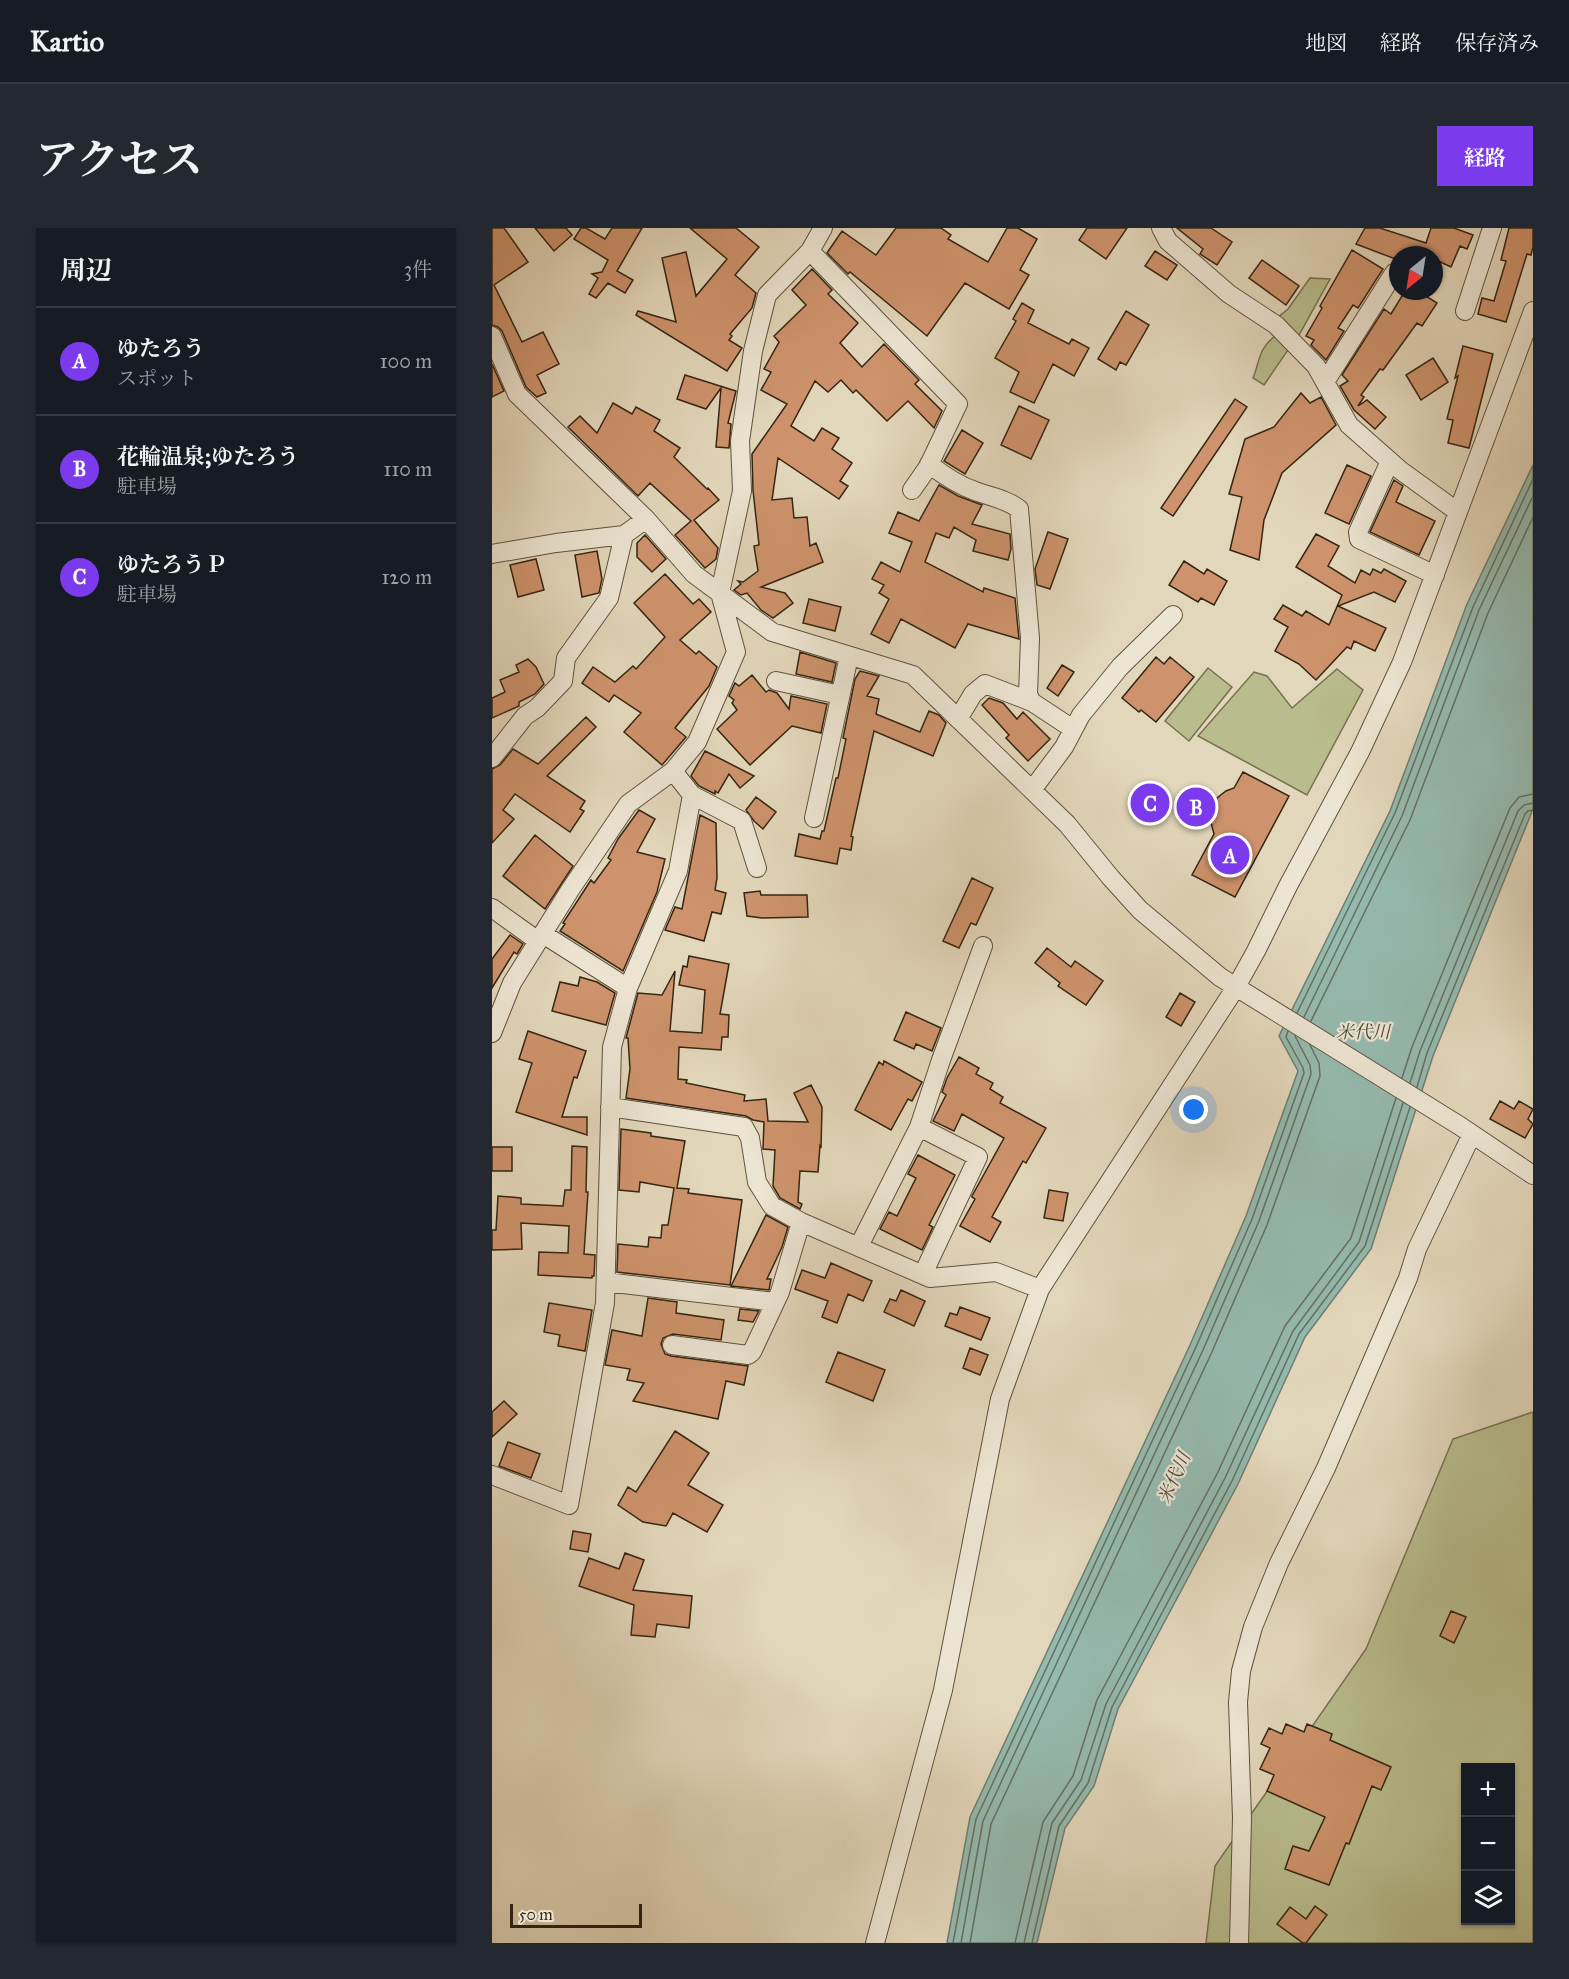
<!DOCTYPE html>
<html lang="ja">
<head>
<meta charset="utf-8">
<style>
  :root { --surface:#171b24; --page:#242831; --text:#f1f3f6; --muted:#9ea1a6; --line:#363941; --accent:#7c3aed }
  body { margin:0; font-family:"IM FELL Great Primer","Noto Serif JP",serif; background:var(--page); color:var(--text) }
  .controls { position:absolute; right:18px; bottom:18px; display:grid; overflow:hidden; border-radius:0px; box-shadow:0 2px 4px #0004 }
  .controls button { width:54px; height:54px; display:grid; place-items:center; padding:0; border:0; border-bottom:2px solid var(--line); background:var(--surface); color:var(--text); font:30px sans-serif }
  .compass { position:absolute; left:897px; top:18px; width:54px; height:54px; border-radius:50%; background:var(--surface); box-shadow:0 2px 4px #0004; rotate:210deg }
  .scale { position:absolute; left:18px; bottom:15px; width:132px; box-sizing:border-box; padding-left:6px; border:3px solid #342512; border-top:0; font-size:16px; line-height:21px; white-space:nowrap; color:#342512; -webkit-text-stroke:4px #ede5d3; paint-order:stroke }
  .you { position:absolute; left:702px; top:882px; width:21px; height:21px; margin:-15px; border:4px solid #fff; border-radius:50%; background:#1a73e8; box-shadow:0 0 0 9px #1a73e833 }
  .badge { display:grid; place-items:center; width:39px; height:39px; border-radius:50%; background:var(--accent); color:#fff; font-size:20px; font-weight:700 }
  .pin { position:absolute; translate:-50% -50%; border:3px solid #fff; box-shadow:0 2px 6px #0006 }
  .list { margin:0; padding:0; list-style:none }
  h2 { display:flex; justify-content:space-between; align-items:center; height:78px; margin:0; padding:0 24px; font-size:26px }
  h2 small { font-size:20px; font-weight:400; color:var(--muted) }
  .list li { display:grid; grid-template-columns:39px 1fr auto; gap:18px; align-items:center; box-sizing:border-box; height:108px; padding:0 24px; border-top:2px solid var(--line) }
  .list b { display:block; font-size:22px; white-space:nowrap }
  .list p { margin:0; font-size:20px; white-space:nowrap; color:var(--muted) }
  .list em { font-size:20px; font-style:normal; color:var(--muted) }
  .icon { flex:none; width:33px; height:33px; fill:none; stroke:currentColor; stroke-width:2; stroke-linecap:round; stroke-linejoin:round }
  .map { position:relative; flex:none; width:1041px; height:1715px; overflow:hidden; border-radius:0px }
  header { display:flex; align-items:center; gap:36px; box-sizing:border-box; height:84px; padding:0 30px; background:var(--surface); border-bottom:2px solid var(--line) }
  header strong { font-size:28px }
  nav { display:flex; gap:33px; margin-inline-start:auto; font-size:21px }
  .intro { display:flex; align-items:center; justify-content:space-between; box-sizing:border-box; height:144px; padding:0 36px }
  h1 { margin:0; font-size:42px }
  .button { padding:15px 27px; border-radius:0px; background:var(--accent); color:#fff; font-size:21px; font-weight:700 }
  main { display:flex; gap:36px; padding:0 36px }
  aside { flex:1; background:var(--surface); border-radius:0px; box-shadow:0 2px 4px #0004 }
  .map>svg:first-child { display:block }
</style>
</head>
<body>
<header>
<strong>Kartio</strong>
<nav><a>地図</a><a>経路</a><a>保存済み</a></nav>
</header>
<div class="intro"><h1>アクセス</h1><a class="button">経路</a></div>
<main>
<aside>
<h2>周辺<small>3件</small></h2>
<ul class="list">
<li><span class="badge">A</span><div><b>ゆたろう</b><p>スポット</p></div><em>100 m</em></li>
<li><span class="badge">B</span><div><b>花輪温泉;ゆたろう</b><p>駐車場</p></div><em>110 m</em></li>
<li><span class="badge">C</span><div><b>ゆたろうＰ</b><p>駐車場</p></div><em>120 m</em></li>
</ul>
</aside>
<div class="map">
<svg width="1041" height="1715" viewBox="0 0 1041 1715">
  <rect width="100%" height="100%" fill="#e3d7bb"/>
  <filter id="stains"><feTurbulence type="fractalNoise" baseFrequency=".00333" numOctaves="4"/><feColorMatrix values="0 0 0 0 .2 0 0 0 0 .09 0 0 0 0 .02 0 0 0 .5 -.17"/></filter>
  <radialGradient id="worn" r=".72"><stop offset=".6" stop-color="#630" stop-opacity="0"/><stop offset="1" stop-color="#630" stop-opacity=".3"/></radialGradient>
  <path fill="#b9bd8d" stroke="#767150" stroke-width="1.5" fill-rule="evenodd" d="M 818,50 L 838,51 L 807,107 L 785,90 L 796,81 Z
    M 783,108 L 798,119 L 772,157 L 761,150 C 768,133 766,121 783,108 Z
    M 716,440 L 740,459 L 697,513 L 673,493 Z
    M 845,441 L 871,462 L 815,567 L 706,508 L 762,444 L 775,448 L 800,480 Z
    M 1041,1184 L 1041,1715 L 714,1715 L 723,1638 L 874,1421 L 961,1211 ZM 974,1540 L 1018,1540 L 1018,1692 L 974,1692 Z"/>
  <path fill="#95bab0" stroke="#6e7e71" stroke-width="1.5" d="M 1041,237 L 1041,581 L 941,828 L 879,1021 L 813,1109 L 746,1256 L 626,1481 L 602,1558 L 573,1600 L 545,1715 L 455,1715 L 478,1589 L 698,1117 L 754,988 L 806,843 L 787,808 L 898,583 L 975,376 Z"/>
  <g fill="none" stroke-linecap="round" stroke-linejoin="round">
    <path stroke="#647061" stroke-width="1.5" d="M 805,785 L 903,585 L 981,379 L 1041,251
      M 812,789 L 910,588 L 987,382 L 1041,268
      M 819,793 L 918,592 L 996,385 L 1041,289
      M 910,850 L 920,819 L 1018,580 L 1027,569 L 1041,566
      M 918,855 L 928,823 L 1026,583 L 1032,577 L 1041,575
      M 925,859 L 935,825 L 1033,586 L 1036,583 L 1041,582
      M 461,1715 L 484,1591 L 704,1119 L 760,991 L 812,845 L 811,840 L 794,809 L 796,803
      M 469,1715 L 491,1593 L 711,1122 L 767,993 L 819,846 L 818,837 L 803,808
      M 478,1715 L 499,1596 L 719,1126 L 775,997 L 828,848 L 827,835 L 818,817
      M 523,1715 L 551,1594 L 581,1548 L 605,1472 L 725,1246 L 793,1098 L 859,1010 L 904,870
      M 532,1715 L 560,1595 L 589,1552 L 614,1476 L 733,1250 L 801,1103 L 867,1014 L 911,875
      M 540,1715 L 567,1598 L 596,1555 L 620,1479 L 740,1253 L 807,1106 L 873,1018 L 918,879"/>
  </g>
  <path fill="#ce936c" stroke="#342512" stroke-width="1.5" d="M 0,0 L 12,0 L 36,34 L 2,57 L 30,114 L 51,104 L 67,136 L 45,147 L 54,165 L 45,169 L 34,159 L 10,103 L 6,99 L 0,97 Z
    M 43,0 L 74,0 L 80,7 L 62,23 Z
    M 89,0 L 94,0 L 113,11 L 120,0 L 150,0 L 125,43 L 141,52 L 133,65 L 116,55 L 104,70 L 97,66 L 106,50 L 100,46 L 110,44 L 116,32 L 82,11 Z
    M 198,0 L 244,0 L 267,19 L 243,47 L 264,65 L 260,80 L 238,106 L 240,108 L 237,112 L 250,120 L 235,143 L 144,87 L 146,83 L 184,94 L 170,30 L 194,24 L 204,68 L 235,31 Z
    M 404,0 L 449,0 L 459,7 L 456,11 L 496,34 L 515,0 L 526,0 L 545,11 L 528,42 L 537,47 L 517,81 L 473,55 L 435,108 L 358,44 L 356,46 L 335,25 L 350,3 L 384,27 Z
    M 595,0 L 635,0 L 614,31 L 587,12 Z
    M 685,0 L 719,0 L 740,14 L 725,37 L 708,26 L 711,21 Z
    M 873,0 L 888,0 L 934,15 L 939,0 L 962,0 L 981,7 L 975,21 L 968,18 L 959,39 L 942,31 L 942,27 L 906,27 L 906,32 L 864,16 Z
    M 1017,0 L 1041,0 L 1041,19 L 1039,27 L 1035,26 L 1014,94 L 986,86 L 990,70 L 1002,73 L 1014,33 L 1009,32 Z
    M 860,22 L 891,41 L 866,80 L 861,77 L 846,100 L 852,103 L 834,132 L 819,117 L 822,112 L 814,108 L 830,80 L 828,78 Z
    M 663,23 L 685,37 L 675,52 L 653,38 Z
    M 770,32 L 807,58 L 794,77 L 757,50 Z
    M 320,41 L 340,62 L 336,66 L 366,95 L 348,115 L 370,139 L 392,116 L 427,152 L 423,156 L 450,183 L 442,200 L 416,173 L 395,193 L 364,162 L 361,165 L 349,152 L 336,164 L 323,153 L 299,198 L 322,213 L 330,200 L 347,210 L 340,221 L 360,235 L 348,253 L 356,258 L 347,271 L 286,230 L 280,272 L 300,270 L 302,290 L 315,289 L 318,318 L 324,315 L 331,334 L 269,359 L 293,365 L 301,375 L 281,390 L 269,382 L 255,365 L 249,367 L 242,362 L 249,356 L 246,353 L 251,354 L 266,343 L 262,318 L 267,317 L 261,262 L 260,226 L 295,176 L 269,162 L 279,144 L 272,141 L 287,114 L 282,108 L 314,77 L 300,62 Z
    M 913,63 L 926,63 L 945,75 L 930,98 L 925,95 L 891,142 L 888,141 L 869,167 L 872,169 L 866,178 L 875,172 L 894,189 L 883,201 L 862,182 L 848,158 L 856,153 L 850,147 L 892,81 L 899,86 Z
    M 530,75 L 542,82 L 536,95 L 577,116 L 580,111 L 597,120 L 582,148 L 561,136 L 542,175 L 518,164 L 527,144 L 503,130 L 524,93 L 521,91 Z
    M 634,83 L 657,97 L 634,137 L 628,134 L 624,142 L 606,131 Z
    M 971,118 L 1001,126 L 977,220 L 956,215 L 961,192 L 955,191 L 966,148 L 963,150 Z
    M 941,130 L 956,154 L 929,172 L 914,147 Z
    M 0,136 L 12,163 L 0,169 Z
    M 193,147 L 244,163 L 236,195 L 239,196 L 237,220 L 224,219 L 229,160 L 214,181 L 185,171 Z
    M 809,165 L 818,175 L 829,169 L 844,197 L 790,245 L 772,292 L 767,332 L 738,322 L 750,269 L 737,266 L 753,211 L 782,199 Z
    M 743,171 L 755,179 L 681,288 L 669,280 Z
    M 121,175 L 140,186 L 144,179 L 168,192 L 162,203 L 188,220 L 182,229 L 215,261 L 216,260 L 227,272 L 202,292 L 226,320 L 224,331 L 213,340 L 183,307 L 199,293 L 158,255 L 146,268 L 76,199 L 88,188 L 105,205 Z
    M 527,178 L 557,192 L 539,231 L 509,217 Z
    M 470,202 L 491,215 L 473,246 L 452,233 Z
    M 855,237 L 879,248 L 857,296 L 833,285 Z
    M 902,252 L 911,258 L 904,274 L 943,293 L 927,327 L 878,304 Z
    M 447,257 L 466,268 L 490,277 L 480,296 L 518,306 L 519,321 L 516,332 L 481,323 L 484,312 L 462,299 L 457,310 L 444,305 L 433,334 L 491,364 L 492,360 L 523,370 L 527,411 L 476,396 L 463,420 L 409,391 L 397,415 L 379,406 L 397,371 L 387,365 L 392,357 L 380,351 L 389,334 L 408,344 L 420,314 L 397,305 L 406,284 L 427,293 Z
    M 556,304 L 576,311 L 558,361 L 545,357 L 543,341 Z
    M 824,306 L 847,318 L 836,338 L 863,355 L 869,342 L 878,347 L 881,341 L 889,345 L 892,341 L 914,353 L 903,374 L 882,364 L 846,378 L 894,400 L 883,423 L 862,413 L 859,421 L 855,419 L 824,452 L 807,436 L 783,423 L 796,399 L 782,391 L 791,377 L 810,388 L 814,383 L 837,397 L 850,367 L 804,339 Z
    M 153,307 L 174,331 L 160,344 L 145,329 L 145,315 Z
    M 105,323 L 110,351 L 107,365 L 90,369 L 83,327 Z
    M 44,331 L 52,362 L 26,369 L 18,337 Z
    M 692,333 L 712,346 L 715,341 L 735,353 L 722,377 L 709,370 L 706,374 L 677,357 Z
    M 173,346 L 201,376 L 207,371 L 219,384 L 188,412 L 204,426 L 207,423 L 225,439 L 217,458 L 183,500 L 194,509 L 170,537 L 132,504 L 149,485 L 122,467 L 117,474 L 90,455 L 101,439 L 123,454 L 141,438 L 144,441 L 173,409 L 142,375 Z
    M 317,371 L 349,379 L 343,403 L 311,395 Z
    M 308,424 L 344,435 L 340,454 L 304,446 Z
    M 664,429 L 672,436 L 678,429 L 702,449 L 664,494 L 649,482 L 647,484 L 630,470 Z
    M 36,431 L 44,439 L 52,456 L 43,466 L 27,474 L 27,478 L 0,490 L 0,470 L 13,464 L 8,452 L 27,444 L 24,437 Z
    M 570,437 L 582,444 L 566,468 L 555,460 Z
    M 368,443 L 387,448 L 375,468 L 387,471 L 384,486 L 428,504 L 437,483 L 447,487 L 454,495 L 441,528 L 382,503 L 359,608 L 361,609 L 359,622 L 348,620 L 345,636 L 303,628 L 307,606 L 328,611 L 330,603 L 332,603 L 344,550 L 346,550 L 354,511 L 351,510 L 363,451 Z
    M 260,447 L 274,464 L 277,462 L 285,465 L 297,481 L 299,468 L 335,476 L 329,505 L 300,498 L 258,537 L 225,501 L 245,482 L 240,475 L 242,472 L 237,468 L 243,455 L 247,458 Z
    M 497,470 L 511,475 L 525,491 L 531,484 L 558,511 L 536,533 L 514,510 L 517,507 L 490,477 Z
    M 94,489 L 104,499 L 55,548 L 93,573 L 88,581 L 92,583 L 78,604 L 23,566 L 11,582 L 22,591 L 0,615 L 0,541 L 8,537 L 21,521 L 46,536 Z
    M 213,523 L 221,527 L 262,548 L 248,560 L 237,546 L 226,565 L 223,563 L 223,566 L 207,558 L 199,548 Z
    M 751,544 L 797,568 L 743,669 L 700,647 L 722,606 L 718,591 L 718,581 L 725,570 L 734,563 L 742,560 Z
    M 264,569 L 284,584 L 271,601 L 262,593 L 254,582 Z
    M 147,582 L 163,591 L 145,624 L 173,631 L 165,664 L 131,743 L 68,703 L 73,696 L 71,695 L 99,652 L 102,655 L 119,632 L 116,630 L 126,611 Z
    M 208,587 L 224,595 L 225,650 L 223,662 L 234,665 L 229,686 L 220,684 L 212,713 L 173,702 L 183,679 L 190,681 Z
    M 43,607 L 81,638 L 53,681 L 11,648 Z
    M 480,650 L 501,660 L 484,697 L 479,695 L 467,720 L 451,713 Z
    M 268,663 L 269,667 L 315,667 L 316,689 L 270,690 L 255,688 L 252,665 Z
    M 18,707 L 31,716 L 25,726 L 22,724 L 0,760 L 0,731 Z
    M 555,720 L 579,739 L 583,733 L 611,753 L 594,777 L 566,758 L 568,755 L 543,735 Z
    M 197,728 L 237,736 L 228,786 L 237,787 L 236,809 L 230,809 L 229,822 L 187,819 L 186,851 L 195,852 L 194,855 L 253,867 L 252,873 L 274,871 L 276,893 L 316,894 L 302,865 L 319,857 L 330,879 L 329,920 L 328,918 L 326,944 L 308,943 L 306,974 L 310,976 L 308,981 L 288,970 L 281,958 L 283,922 L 271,921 L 272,894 L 261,892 L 254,888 L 134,870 L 138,841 L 136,810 L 134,810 L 146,765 L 170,767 L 183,743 L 178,803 L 210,805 L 213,762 L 187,757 L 191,738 L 195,739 Z
    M 88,749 L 105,754 L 123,765 L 114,797 L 60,783 L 68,754 L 86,758 Z
    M 688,765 L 703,774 L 689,798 L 674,789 Z
    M 414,784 L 449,800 L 440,823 L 424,816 L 422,821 L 402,812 Z
    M 36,803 L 94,823 L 85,850 L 82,849 L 70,889 L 95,889 L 95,907 L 24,884 L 40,835 L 27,831 Z
    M 467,829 L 487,840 L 484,846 L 501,855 L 498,861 L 511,869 L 508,875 L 554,900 L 534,935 L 531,933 L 500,989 L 509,994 L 498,1014 L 468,998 L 483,971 L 480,969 L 480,968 L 512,910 L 470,886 L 462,903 L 441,893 L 454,867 L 450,864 L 455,850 Z
    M 392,833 L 430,854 L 420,873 L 416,871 L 399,902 L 363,882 L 387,834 L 391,837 Z
    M 1008,873 L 1022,881 L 1027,873 L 1041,881 L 1036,891 L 1041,896 L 1033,910 L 998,891 Z
    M 129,901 L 159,905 L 159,908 L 193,913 L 185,960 L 197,961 L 196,965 L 250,972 L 238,1057 L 125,1044 L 126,1016 L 156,1019 L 157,1009 L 169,1010 L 170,997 L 176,997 L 182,960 L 148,954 L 147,964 L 127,962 Z
    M 80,918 L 95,919 L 94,964 L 96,964 L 92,1026 L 103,1027 L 102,1048 L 100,1048 L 100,1050 L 46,1047 L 47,1024 L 76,1025 L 77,998 L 29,995 L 30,1021 L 0,1022 L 0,1002 L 4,1002 L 6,968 L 29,970 L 29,976 L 71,978 L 73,962 L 79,962 Z
    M 0,919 L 20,919 L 20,943 L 0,943 Z
    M 426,927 L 463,947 L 437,997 L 441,999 L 430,1022 L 388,1001 L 397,984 L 405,988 L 424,950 L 416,946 Z
    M 557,962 L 576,965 L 571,993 L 552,990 Z
    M 274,987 L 296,999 L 290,1019 L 275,1051 L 279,1051 L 277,1062 L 239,1058 Z
    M 339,1035 L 380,1053 L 371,1073 L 356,1066 L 345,1095 L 330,1089 L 336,1073 L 303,1061 L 310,1042 L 333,1050 Z
    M 409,1062 L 433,1073 L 422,1098 L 392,1084 L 398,1071 L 404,1073 Z
    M 156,1070 L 185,1074 L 184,1085 L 232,1092 L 229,1112 L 181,1106 L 171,1110 L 169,1116 L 173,1126 L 179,1128 L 256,1138 L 252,1157 L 234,1153 L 226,1191 L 141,1173 L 152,1155 L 135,1152 L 138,1141 L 113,1137 L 120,1102 L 150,1108 Z
    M 57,1075 L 100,1082 L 93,1123 L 66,1118 L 68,1107 L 52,1104 Z
    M 468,1079 L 498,1090 L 489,1112 L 453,1098 L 458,1085 L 465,1087 Z
    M 248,1081 L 267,1083 L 261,1094 L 246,1092 Z
    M 478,1120 L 496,1127 L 488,1147 L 471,1140 Z
    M 346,1124 L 393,1142 L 381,1173 L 334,1154 Z
    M 12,1173 L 25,1186 L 0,1209 L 0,1184 Z
    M 183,1203 L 217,1225 L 196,1257 L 231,1277 L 215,1304 L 181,1285 L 174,1298 L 151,1294 L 126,1277 L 136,1259 L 144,1264 Z
    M 16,1214 L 48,1226 L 39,1250 L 7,1238 Z
    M 81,1303 L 99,1306 L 96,1324 L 78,1321 Z
    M 133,1325 L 152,1332 L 141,1362 L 200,1368 L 197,1400 L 165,1396 L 163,1409 L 139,1407 L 142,1377 L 87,1358 L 97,1330 L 127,1341 Z
    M 959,1383 L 974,1389 L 962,1415 L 948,1408 Z
    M 794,1496 L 812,1504 L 815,1496 L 840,1506 L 838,1512 L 899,1539 L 889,1562 L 880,1558 L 857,1616 L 854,1615 L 837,1657 L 793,1641 L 801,1618 L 817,1623 L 833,1589 L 775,1563 L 782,1547 L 768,1541 L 778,1520 L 769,1516 L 777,1500 L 790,1506 Z
    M 823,1678 L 835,1687 L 814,1715 L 811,1715 L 785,1696 L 798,1679 L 814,1691 Z"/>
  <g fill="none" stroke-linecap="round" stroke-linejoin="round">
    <defs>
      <path id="minor" d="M 669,0 L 676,13 L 737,66 L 784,97 L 824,138 L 857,197 L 908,242 L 966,284
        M 318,23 L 466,176 L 436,239 L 420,262
        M 973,83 L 1000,0
        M 0,108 L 25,166 L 154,291 L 202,346 L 280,404 L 421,447 L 575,596 L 619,650 L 648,682 L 728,749 L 968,898 L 1041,947
        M 833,154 L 902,45
        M 898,233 L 866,304 L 867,311 L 943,347
        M 437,236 C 451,247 466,257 483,263 C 499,269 514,271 527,281 L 538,410 L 536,467 L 540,474 L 581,501
        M 0,326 L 64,315 L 132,307 L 154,291
        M 284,453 L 348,467
        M 466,491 L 481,466 L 493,456 L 540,474
        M 0,530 L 33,488 L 45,480 L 71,453 L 74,430 L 117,370 L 132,307
        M 540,562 L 572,519 L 589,487 L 628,439 L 681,387
        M 322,590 L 357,428
        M 265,640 L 250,593 L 200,567 L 181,543 L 205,514 L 244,424 L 228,365 L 250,263 L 248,213 L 261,123 L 275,67 L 318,23 L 331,0
        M 0,680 L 46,713
        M 51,706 L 136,760
        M 0,805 L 20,755 L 78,662 L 136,576 L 181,543
        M 118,879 L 252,899 L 258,910 L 265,954 L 280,978 L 309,994 L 438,1050 L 504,1044 L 548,1061
        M 427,899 L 486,929 L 431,1046
        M 367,1018 L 427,899 L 449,832 L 491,718
        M 114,1054 L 283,1074
        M 180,1117 L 256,1127 L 260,1124 L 288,1064 L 309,994
        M 0,1247 L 77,1277 L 113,1075 L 120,819 L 136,760 L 186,643 L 200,567
        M 383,1715 L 451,1462 L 508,1171 L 548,1061 L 744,759 L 764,723 L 796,658 L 868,524 L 910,434 L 1041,83
        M 747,1715 L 750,1590 L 746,1474 L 749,1443 L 761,1399 L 787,1335 L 834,1240 L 916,1050 L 925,1021 L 980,906"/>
    </defs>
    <use href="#minor" stroke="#60523c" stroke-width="20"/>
    <use href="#minor" stroke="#ede5d3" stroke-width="18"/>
  </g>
  <g text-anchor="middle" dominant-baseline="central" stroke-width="4.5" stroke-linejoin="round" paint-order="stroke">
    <g font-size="18" font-style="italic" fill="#4c4a3a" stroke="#ede5d3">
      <text x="871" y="804">米代川</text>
      <text transform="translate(682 1250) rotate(-66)">米代川</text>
    </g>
  </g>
  <rect width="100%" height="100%" filter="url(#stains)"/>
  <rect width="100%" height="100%" fill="url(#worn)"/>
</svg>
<div class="controls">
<button>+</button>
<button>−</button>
<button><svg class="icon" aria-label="layers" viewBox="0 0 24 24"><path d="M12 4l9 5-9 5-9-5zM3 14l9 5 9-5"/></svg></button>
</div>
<svg class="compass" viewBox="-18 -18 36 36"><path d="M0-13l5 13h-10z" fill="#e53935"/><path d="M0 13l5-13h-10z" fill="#9ea1a6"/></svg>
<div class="scale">50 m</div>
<div class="you"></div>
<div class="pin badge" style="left:738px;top:627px">A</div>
<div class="pin badge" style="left:704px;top:579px">B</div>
<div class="pin badge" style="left:658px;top:575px">C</div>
</div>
</main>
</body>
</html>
